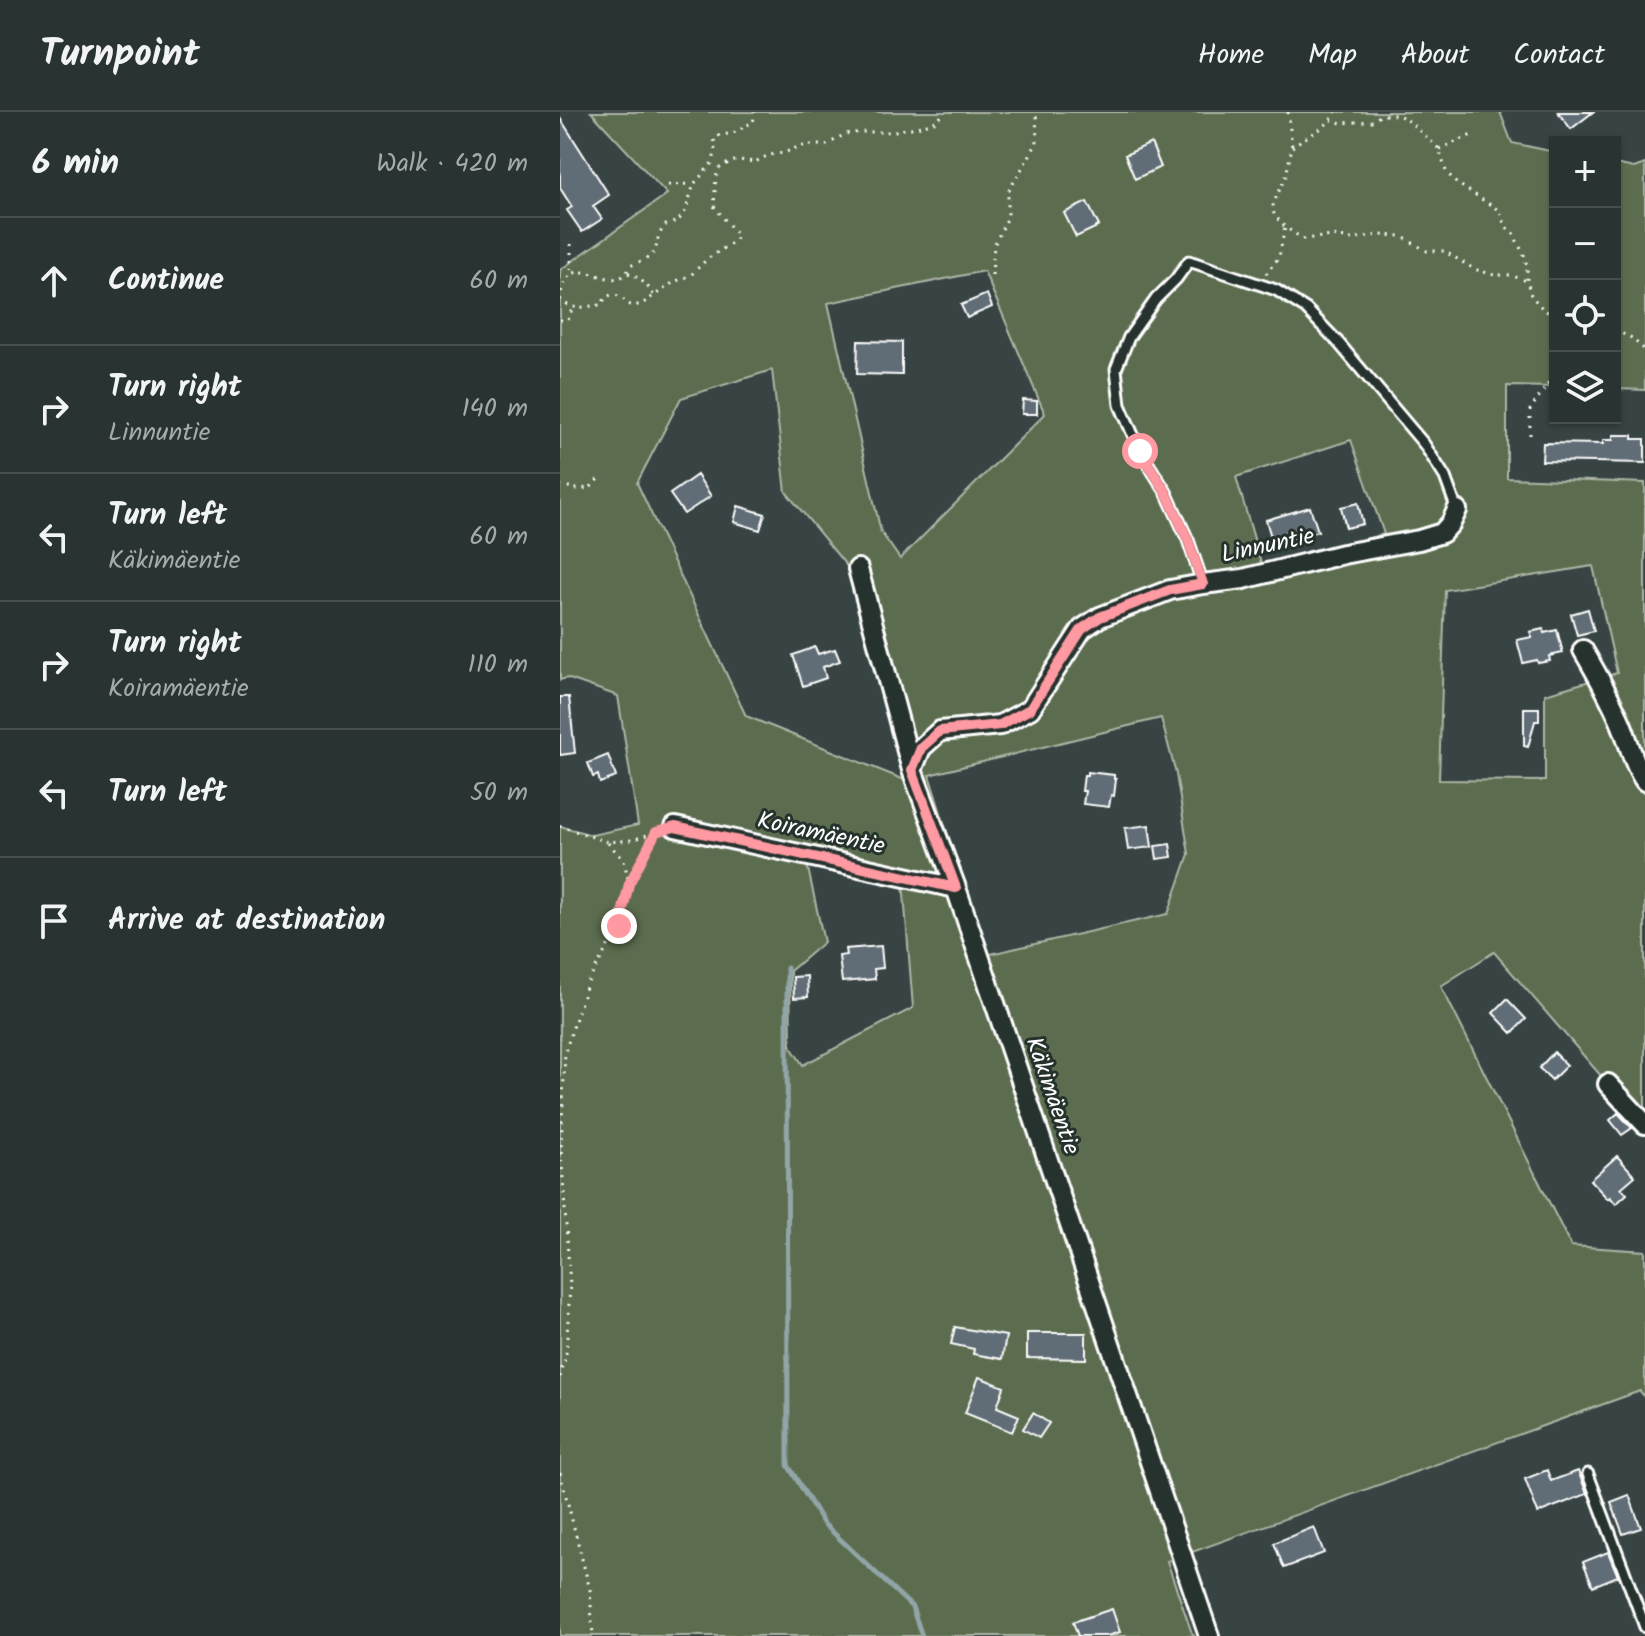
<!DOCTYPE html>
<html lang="en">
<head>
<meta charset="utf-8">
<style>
  :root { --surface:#293332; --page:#313b3a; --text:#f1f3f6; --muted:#a5aaac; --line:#454e4d }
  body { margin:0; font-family:Kalam,sans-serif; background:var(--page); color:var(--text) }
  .controls { position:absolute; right:24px; top:24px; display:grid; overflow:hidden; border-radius:0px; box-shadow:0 2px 6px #0004 }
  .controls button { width:72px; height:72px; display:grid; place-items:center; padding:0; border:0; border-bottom:2px solid var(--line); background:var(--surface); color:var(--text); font:40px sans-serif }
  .stop { position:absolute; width:24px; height:24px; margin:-18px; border:6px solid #ff9aa2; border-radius:50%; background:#fff }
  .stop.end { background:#ff9aa2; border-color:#fff; box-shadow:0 2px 8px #0008 }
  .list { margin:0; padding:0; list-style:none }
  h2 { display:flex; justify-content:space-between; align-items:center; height:104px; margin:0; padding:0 32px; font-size:34px }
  h2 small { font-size:26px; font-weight:400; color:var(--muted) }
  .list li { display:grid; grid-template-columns:52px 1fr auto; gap:24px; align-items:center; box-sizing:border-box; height:128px; padding:0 32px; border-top:2px solid var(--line) }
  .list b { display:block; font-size:30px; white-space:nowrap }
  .list p { margin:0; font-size:26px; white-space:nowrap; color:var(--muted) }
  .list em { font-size:26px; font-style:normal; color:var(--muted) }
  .icon { flex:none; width:44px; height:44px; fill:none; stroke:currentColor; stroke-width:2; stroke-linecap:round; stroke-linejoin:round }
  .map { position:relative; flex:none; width:1085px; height:1524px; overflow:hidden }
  header { display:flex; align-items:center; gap:48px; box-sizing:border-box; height:112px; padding:0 40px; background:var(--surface); border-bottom:2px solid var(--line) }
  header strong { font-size:38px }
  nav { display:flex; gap:44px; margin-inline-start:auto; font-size:28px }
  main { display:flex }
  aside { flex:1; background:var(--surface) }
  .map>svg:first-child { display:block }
</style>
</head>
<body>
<header>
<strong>Turnpoint</strong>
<nav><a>Home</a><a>Map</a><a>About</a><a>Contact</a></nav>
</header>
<main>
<aside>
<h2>6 min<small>Walk · 420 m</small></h2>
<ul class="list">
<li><svg class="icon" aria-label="ahead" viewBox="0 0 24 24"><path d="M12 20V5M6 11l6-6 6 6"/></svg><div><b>Continue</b></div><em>60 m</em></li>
<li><svg class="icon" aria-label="right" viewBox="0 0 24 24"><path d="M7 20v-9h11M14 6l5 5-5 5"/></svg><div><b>Turn right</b><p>Linnuntie</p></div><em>140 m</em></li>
<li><svg class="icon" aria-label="left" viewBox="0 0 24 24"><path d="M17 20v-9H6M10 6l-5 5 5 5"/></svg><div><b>Turn left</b><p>Käkimäentie</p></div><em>60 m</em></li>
<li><svg class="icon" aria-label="right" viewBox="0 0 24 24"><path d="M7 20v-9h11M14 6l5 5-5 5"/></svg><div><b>Turn right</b><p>Koiramäentie</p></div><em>110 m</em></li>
<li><svg class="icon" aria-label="left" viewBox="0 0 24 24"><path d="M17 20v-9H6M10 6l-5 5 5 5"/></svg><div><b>Turn left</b></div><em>50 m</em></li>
<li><svg class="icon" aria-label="arrive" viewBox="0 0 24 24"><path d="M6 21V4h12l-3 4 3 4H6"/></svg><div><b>Arrive at destination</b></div></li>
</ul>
</aside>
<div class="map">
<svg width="1085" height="1524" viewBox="0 0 1085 1524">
  <rect width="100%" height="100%" fill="#374443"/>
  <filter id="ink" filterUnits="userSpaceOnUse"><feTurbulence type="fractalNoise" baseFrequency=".0125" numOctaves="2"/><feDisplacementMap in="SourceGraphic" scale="16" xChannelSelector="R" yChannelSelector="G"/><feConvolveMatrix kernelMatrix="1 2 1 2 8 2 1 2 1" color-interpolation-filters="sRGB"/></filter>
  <g filter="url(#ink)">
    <path fill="#5c6d4f" stroke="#aeb6a7" stroke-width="2" fill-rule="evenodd" d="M 31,0 L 940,0 L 952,31 L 995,40 L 995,275 L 947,274 L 947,366 L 1085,371 L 1085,1012 L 1048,972 L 934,840 L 881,874 L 1011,1134 L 1085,1139 L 1085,1286 L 1080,1279 L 607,1449 L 633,1524 L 0,1524 L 0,714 L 32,723 L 78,713 L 58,584 L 7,566 L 0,568 L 0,158 L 107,82 ZM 424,159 L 485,302 L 340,447 L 321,420 L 268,191 ZM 212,258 L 226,380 L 290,458 L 347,669 L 186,604 L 77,371 L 121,286 ZM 791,328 L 824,422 L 702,454 L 676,365 ZM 1033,454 L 1057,561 L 985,582 L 985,669 L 879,668 L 885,478 ZM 601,606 L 616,662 L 629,742 L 608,802 L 426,843 L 369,663 ZM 247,752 L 343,769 L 353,896 L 243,953 L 231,935 L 230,859 L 264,830 Z
      M 1055,52 L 1074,56 L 1085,52 L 1085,278 L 1055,277 Z"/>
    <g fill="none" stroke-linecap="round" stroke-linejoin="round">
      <path stroke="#92a6a9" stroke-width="5" d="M 227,856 L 228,1353 L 263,1411 L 352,1495 L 362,1524"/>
    </g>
    <path fill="#606c76" stroke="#fff" stroke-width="2" d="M 998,0 L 1033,0 L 1011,17 Z
      M 0,6 L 49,83 L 33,94 L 42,107 L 22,120 L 7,98 L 12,95 L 0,76 Z
      M 591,31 L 601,55 L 575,67 L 565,43 Z
      M 527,90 L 539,114 L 516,125 L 504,101 Z
      M 427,182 L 432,195 L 407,206 L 401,193 Z
      M 298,229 L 342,230 L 342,263 L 297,262 Z
      M 463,288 L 477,289 L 477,302 L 462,302 Z
      M 1053,323 L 1073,323 L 1073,327 L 1085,327 L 1085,351 L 982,349 L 983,331 L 1043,332 L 1043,328 L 1053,328 Z
      M 137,363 L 151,384 L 124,402 L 110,382 Z
      M 798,391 L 803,412 L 786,416 L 781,395 Z
      M 178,394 L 205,402 L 200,418 L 174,410 Z
      M 750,395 L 758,419 L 713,432 L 706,408 Z
      M 1028,497 L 1034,519 L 1017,523 L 1011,502 Z
      M 983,517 L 984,521 L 997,518 L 1003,541 L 989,544 L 990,549 L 978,551 L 977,548 L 963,551 L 957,528 L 972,525 L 970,520 Z
      M 255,535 L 258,542 L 275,537 L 280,549 L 263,555 L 266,566 L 243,574 L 233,543 Z
      M 0,585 L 9,585 L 15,641 L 0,643 Z
      M 964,596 L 979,596 L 979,609 L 975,609 L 968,635 L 964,634 Z
      M 48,643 L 56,665 L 40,671 L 38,663 L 33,665 L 28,651 Z
      M 527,660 L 554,663 L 554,667 L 556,667 L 554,684 L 551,683 L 549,695 L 523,692 L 525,679 L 522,679 L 524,663 L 527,663 Z
      M 589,713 L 592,735 L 568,738 L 565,716 Z
      M 610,732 L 612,745 L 597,747 L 595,734 Z
      M 321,834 L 323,856 L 314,857 L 315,867 L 282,870 L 279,844 L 286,843 L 285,837 Z
      M 247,864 L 248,885 L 234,886 L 233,865 Z
      M 947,887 L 966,907 L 952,921 L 933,901 Z
      M 994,940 L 1007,953 L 992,968 L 979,956 Z
      M 1058,1001 L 1072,1016 L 1062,1023 L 1050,1008 Z
      M 1057,1044 L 1075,1064 L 1061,1076 L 1067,1082 L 1056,1092 L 1050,1085 L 1048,1087 L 1030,1068 Z
      M 395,1215 L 446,1224 L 442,1247 L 413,1242 L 414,1237 L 391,1232 Z
      M 467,1221 L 526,1221 L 526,1247 L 467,1246 Z
      M 419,1265 L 444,1275 L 437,1295 L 459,1304 L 452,1320 L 405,1301 Z
      M 473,1301 L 489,1311 L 479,1326 L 463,1317 Z
      M 987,1358 L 991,1369 L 1018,1359 L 1027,1382 L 978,1401 L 965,1367 Z
      M 1069,1383 L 1081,1416 L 1063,1422 L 1051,1390 Z
      M 754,1415 L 764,1441 L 724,1456 L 714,1431 Z
      M 1048,1440 L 1058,1464 L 1033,1474 L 1023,1450 Z
      M 552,1497 L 560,1520 L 547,1524 L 518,1524 L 513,1510 Z"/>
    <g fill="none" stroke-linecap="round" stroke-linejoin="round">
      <defs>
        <path id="service" d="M 643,472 L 628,428 L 606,380 L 580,339 L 560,293 L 556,257 L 569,225 L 596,187 L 616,167 L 629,149 L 716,178 L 746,197 L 777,229 L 864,332 L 885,365 L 897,398
          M 1028,1362 L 1085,1515"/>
        <path id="minor" d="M 298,457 L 352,658 L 396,776 L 649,1524
          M 1023,538 C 1037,562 1050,585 1061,611 C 1069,630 1073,652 1085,669
          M 352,658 L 361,636 L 380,619 L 440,613 L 470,597 L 522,517 L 540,505 L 610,478 L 643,472 L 683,467 L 783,442 L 859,428 L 882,421 L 891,411 L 897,398
          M 115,715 L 396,776
          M 1048,972 L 1085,1012"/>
      </defs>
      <use href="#service" stroke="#fff" stroke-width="15"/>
      <use href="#minor" stroke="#fff" stroke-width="24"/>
      <path stroke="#fff" stroke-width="3" stroke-dasharray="2 6" stroke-linecap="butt" d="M 728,0 L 732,35 L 726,64 L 713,92 L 714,103 L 725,115 L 743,127 L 773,124 L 791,127 L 819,123 L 841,124 L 867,139 L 884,139 L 914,157 L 934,163 L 950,163 L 967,169
        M 771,8 L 781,11 L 813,9 L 821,3 L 838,3 L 846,7 L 872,30 L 879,37 L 886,59 L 895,70 L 940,99 L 945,114 L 953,121 L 964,143 L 967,154 L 967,169 L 971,183 L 979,193 L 990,202 L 995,210
        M 732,35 C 749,21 764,20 776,0
        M 879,37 L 912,23
        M 108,73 L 132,72
        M 11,132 L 11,163
        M 68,161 C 80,166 87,172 94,184
        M 706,162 L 719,145 L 725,115
        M 432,163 L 434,133 L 448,105 L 448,80 L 477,31 L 476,0
        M 0,187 C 12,200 24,194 41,193 L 46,185 L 53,182 L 61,185 L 68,192 L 73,194 L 82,192 L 114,170 L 131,163 L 147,147 L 175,129 L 177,123 L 154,94 L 156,65 L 160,56 L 170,50 L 180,48 L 195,50 L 209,43 L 224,41 L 236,36 L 247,33 L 267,33 L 285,22 L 302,20 L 329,20 L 357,15 L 377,9 L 385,0
        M 0,188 C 8,126 56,192 70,154 L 88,146 L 95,140 L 99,122 L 106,113 L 118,109 L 125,100 L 134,72 L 153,50 L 155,40 L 154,27 C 161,20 169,24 177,19 C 183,16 185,13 193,11 L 195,0
        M 0,208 L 8,208 L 12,197
        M 1055,219 L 1070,225 L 1085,238
        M 970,323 L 970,298 L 995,261
        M 0,373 L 17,377 L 30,376 L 38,367
        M 0,714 L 48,730 L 72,728 L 96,720
        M 48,731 L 64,748 L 69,772
        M 0,1265 L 6,1243 L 10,1173 L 1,1037 L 5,940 L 27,872 L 59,814 L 69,772 L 96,720
        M 0,1361 L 30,1478 L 33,1524"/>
      <use href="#service" stroke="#26332d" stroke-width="9"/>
      <use href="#minor" stroke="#26332d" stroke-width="18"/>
    </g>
  </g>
  <g fill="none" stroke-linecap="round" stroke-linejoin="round" filter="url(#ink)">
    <path stroke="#ff9aa2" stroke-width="10" d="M 59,814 L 69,772 L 96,720 L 115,715 L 396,776 L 352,658 L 361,636 L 380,619 L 440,613 L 470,597 L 522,517 L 540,505 L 610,478 L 643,472 L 628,428 L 606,380 L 580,339"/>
  </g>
  <g text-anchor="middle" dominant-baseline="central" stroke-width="6" stroke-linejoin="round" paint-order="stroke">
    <g font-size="24" fill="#fff" stroke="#26332d">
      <text transform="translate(708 434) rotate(-12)">Linnuntie</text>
      <text transform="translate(261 722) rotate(12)">Koiramäentie</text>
      <text transform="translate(492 984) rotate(71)">Käkimäentie</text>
    </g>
  </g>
</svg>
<div class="controls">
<button>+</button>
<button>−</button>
<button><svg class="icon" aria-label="locate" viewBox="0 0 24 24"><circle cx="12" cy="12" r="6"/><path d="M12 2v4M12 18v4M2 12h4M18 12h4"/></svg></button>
<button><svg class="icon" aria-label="layers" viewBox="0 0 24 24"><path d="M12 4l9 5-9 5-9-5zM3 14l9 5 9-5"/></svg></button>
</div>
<div class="stop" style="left:580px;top:339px"></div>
<div class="stop end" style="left:59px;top:814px"></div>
</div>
</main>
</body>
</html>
